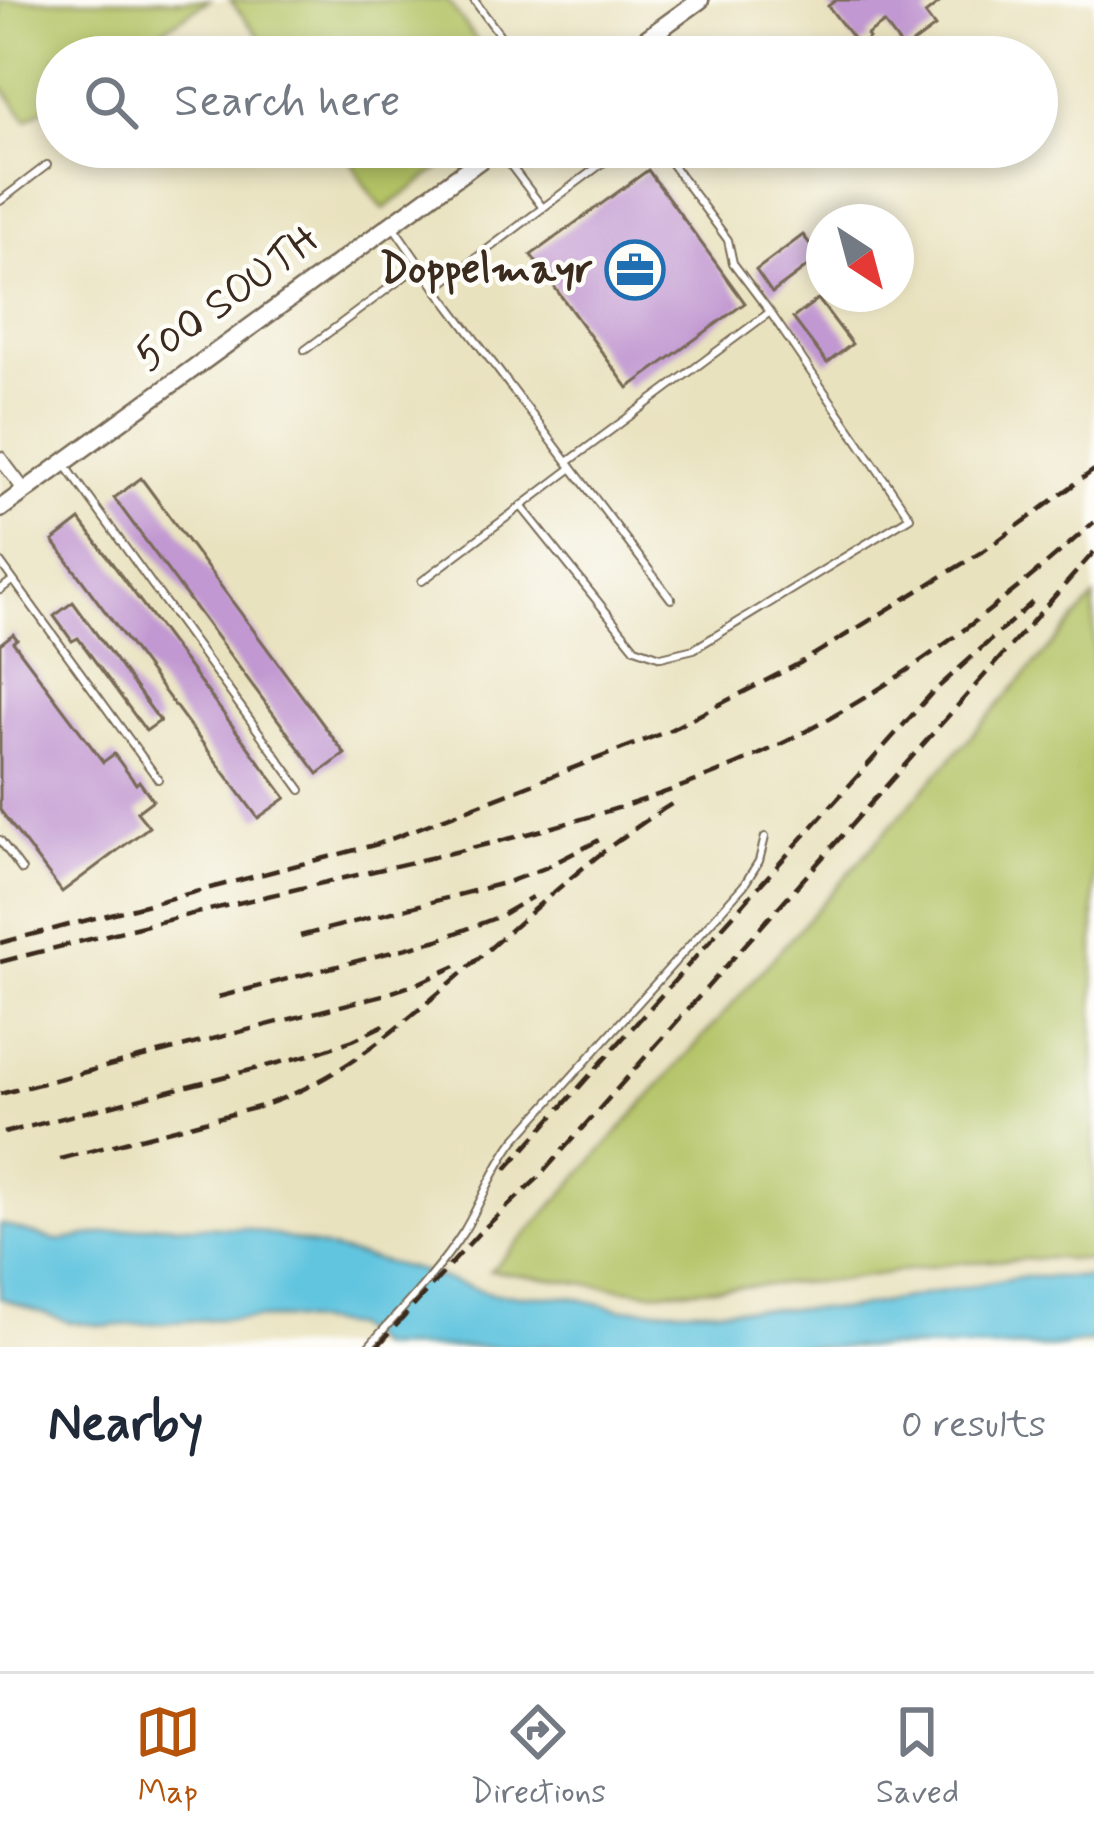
<!DOCTYPE html>
<html lang="en">
<head>
<meta charset="utf-8">
<style>
  :root { --surface:#fff; --page:#f2f2f3; --text:#1f2937; --muted:#747a83; --line:#e0e1e3; --accent:#b45309 }
  body { margin:0; font-family:Mynerve,sans-serif; background:var(--page); color:var(--text) }
  .compass { position:absolute; left:806px; top:204px; width:108px; height:108px; border-radius:50%; background:var(--surface); box-shadow:0 6px 18px #0003; rotate:144deg }
  .list { margin:0; padding:0; list-style:none }
  h2 { display:flex; justify-content:space-between; align-items:center; height:156px; margin:0; padding:0 48px; font-size:51px }
  h2 small { font-size:39px; font-weight:400; color:var(--muted) }
  .icon { flex:none; width:66px; height:66px; fill:none; stroke:currentColor; stroke-width:2; stroke-linecap:round; stroke-linejoin:round }
  .map { position:relative; flex:none; width:1094px; height:1347px; overflow:hidden }
  .search { position:absolute; background:var(--surface); box-shadow:0 6px 18px #0003; left:36px; right:36px; top:36px; height:132px; display:flex; align-items:center; gap:30px; box-sizing:border-box; padding:0 42px; border-radius:66px; color:var(--muted); font-size:45px }
  .sheet { height:324px; background:var(--surface) }
  nav { display:flex; justify-content:space-around; align-items:center; box-sizing:border-box; height:168px; border-top:3px solid var(--line); background:var(--surface); font-size:33px; color:var(--muted) }
  nav a { display:grid; justify-items:center; gap:6px }
  nav .on { color:var(--accent) }
  .map>svg:first-child { display:block }
</style>
</head>
<body>
<div class="map">
<svg width="1094" height="1347" viewBox="0 0 1094 1347">
  <rect width="100%" height="100%" fill="#fdfcf7"/>
  <filter id="ink" filterUnits="userSpaceOnUse"><feTurbulence type="fractalNoise" baseFrequency=".00833" numOctaves="2"/><feDisplacementMap in="SourceGraphic" scale="24" xChannelSelector="R" yChannelSelector="G"/><feConvolveMatrix kernelMatrix="1 2 1 2 8 2 1 2 1" color-interpolation-filters="sRGB"/></filter>
  <filter id="wash" filterUnits="userSpaceOnUse"><feTurbulence type="fractalNoise" baseFrequency=".004" numOctaves="4" result="noise"/><feDisplacementMap in="SourceGraphic" scale="48" xChannelSelector="R" yChannelSelector="G"/><feGaussianBlur stdDeviation="2.7" result="paint"/><feColorMatrix in="noise" values="0 0 0 0 0 0 0 0 0 0 0 0 0 0 0 0 0 1.4 0 .05"/><feComposite in="paint" operator="in"/></filter>
  <g filter="url(#wash)">
    <rect width="100%" height="100%" fill="#e9e2bf"/>
    <path fill="#b3c365" stroke="#777642" stroke-width="3" d="M 0,0 L 209,0 L 121,57 L 57,57 L 57,100 L 27,120 L 0,83 Z
      M 230,0 L 447,0 L 489,57 L 275,57 Z
      M 344,147 L 469,147 L 384,209 C 363,188 358,172 344,147 Z
      M 1094,598 L 1094,1260 L 1047,1258 L 955,1263 L 834,1281 L 647,1292 L 490,1271 L 528,1233 Z"/>
    <path fill="#62c5df" stroke="#4e787e" stroke-width="3" d="M 0,1224 L 57,1241 L 156,1225 L 245,1228 L 413,1269 L 492,1294 L 571,1297 L 620,1309 L 848,1309 L 1019,1277 L 1094,1277 L 1094,1341 L 1052,1347 L 378,1347 L 351,1326 L 283,1318 L 218,1319 L 107,1326 L 69,1322 L 0,1298 Z"/>
    <g id="blocks">
      <path fill="#c198d1" d="M 836,0 L 943,0 L 925,14 L 935,27 L 904,50 L 884,23 L 867,35 L 869,38 L 859,46 L 828,6 Z
        M 648,170 L 745,303 L 628,388 L 531,255 Z
        M 803,235 L 820,257 L 772,293 L 756,270 Z
        M 818,299 L 852,344 L 827,363 L 793,318 Z
        M 141,478 L 345,754 L 318,774 L 114,498 Z
        M 80,520 L 286,798 L 258,818 L 53,541 Z
        M 73,602 L 160,721 L 146,731 L 78,638 L 72,641 L 54,616 Z
        M 13,634 L 17,639 L 13,642 L 103,762 L 114,754 L 136,784 L 139,781 L 153,800 L 137,812 L 149,827 L 62,892 L 0,810 L 0,644 Z"/>
    </g>
  </g>
  <g filter="url(#ink)">
    <use href="#blocks" fill-opacity="0" stroke="#786a56" stroke-width="3"/>
    <g fill="none" stroke-linecap="round" stroke-linejoin="round">
      <defs>
        <path id="lane" d="M 474,0 L 516,57
          M 498,149 L 543,208
          M 0,201 L 47,165
          M 393,226 L 436,288 L 671,599
          M 436,288 L 624,147
          M 305,350 L 420,265
          M 568,462 L 770,312 L 733,263 L 728,240 L 659,147
          M 66,466 L 301,790
          M 521,506 L 635,648 L 661,657 L 694,649 L 910,517 L 770,312
          M 0,562 L 158,779
          M 422,581 L 572,468
          M 0,590 L 13,580
          M 0,840 L 22,870
          M 368,1347 C 401,1310 437,1273 464,1231 C 482,1201 493,1169 514,1141 L 744,885 L 759,861 L 765,837"/>
        <path id="street" d="M 0,458 L 25,491"/>
        <path id="secondary" d="M 621,57 L 700,0
          M 0,509 L 498,147"/>
      </defs>
      <use href="#lane" stroke="#786a56" stroke-width="10"/>
      <use href="#street" stroke="#786a56" stroke-width="16"/>
      <use href="#secondary" stroke="#786a56" stroke-width="21"/>
      <use href="#lane" stroke="#fff" stroke-width="6"/>
      <use href="#street" stroke="#fff" stroke-width="12"/>
      <use href="#secondary" stroke="#fff" stroke-width="16"/>
      <path stroke="#3b2a1e" stroke-width="4.5" stroke-dasharray="18 9" stroke-linecap="butt" d="M 300,936 L 508,882 L 545,868 L 605,837
        M 0,943 L 378,844 L 668,731 L 800,663 L 985,550 L 1094,470
        M 0,962 C 120,931 241,902 361,874 C 502,841 645,810 777,746 C 894,689 997,609 1094,522
        M 218,997 L 438,940 L 498,917 L 532,897
        M 0,1094 L 383,995 L 419,983 L 456,966
        M 4,1133 L 313,1054 L 353,1040 L 384,1025
        M 60,1159 L 255,1108 C 332,1085 388,1036 448,985 C 522,921 594,851 678,800
        M 506,1169 L 931,694 L 1038,597
        M 377,1347 L 478,1234 L 537,1179 L 1094,552"/>
    </g>
  </g>
  <defs>
    <symbol id="office-ring" viewBox="-11 -11 22 22"><circle r="9.5" fill="#fdfcf7" stroke="#1f6fb2" stroke-width="1.5"/><path d="M-6-3h4V-5.5h4V-3h4V5H-6ZM-1-4.5V-3h2v-1.5ZM-6 0V1H6V0Z" fill="#1f6fb2"/></symbol>
  </defs>
  <g fill-rule="evenodd">
    <use href="#office-ring" x="602" y="237" width="66" height="66"/>
  </g>
  <g text-anchor="middle" dominant-baseline="central" stroke-width="9" stroke-linejoin="round" paint-order="stroke">
    <g font-size="42" font-weight="bold" fill="#3b2a1e" stroke="#fdfcf7" text-anchor="end">
      <text x="593" y="270">Doppelmayr</text>
    </g>
    <g font-size="42" fill="#3b2a1e" stroke="#fdfcf7">
      <text transform="translate(228 299) rotate(-36)">500 SOUTH</text>
    </g>
  </g>
</svg>
<svg class="compass" viewBox="-18 -18 36 36"><path d="M0-13l5 13h-10z" fill="#e53935"/><path d="M0 13l5-13h-10z" fill="#747a83"/></svg>
<div class="search"><svg class="icon" aria-label="search" viewBox="0 0 24 24"><circle cx="10" cy="10" r="6"/><path d="M15 15l6 6"/></svg>Search here</div>
</div>
<section class="sheet">
<h2>Nearby<small>0 results</small></h2>
<ul class="list">
</ul>
</section>
<nav>
<a class="on"><svg class="icon" aria-label="map" viewBox="0 0 24 24"><path d="M3 6l6-2 6 2 6-2v14l-6 2-6-2-6 2zM9 4v14M15 6v14"/></svg>Map</a>
<a><svg class="icon" aria-label="directions" viewBox="0 0 24 24"><path d="M12 3l9 9-9 9-9-9zM9 14v-3h6M13 9l2 2-2 2"/></svg>Directions</a>
<a><svg class="icon" aria-label="saved" viewBox="0 0 24 24"><path d="M7 4h10v16l-5-4-5 4z"/></svg>Saved</a>
</nav>
</body>
</html>
